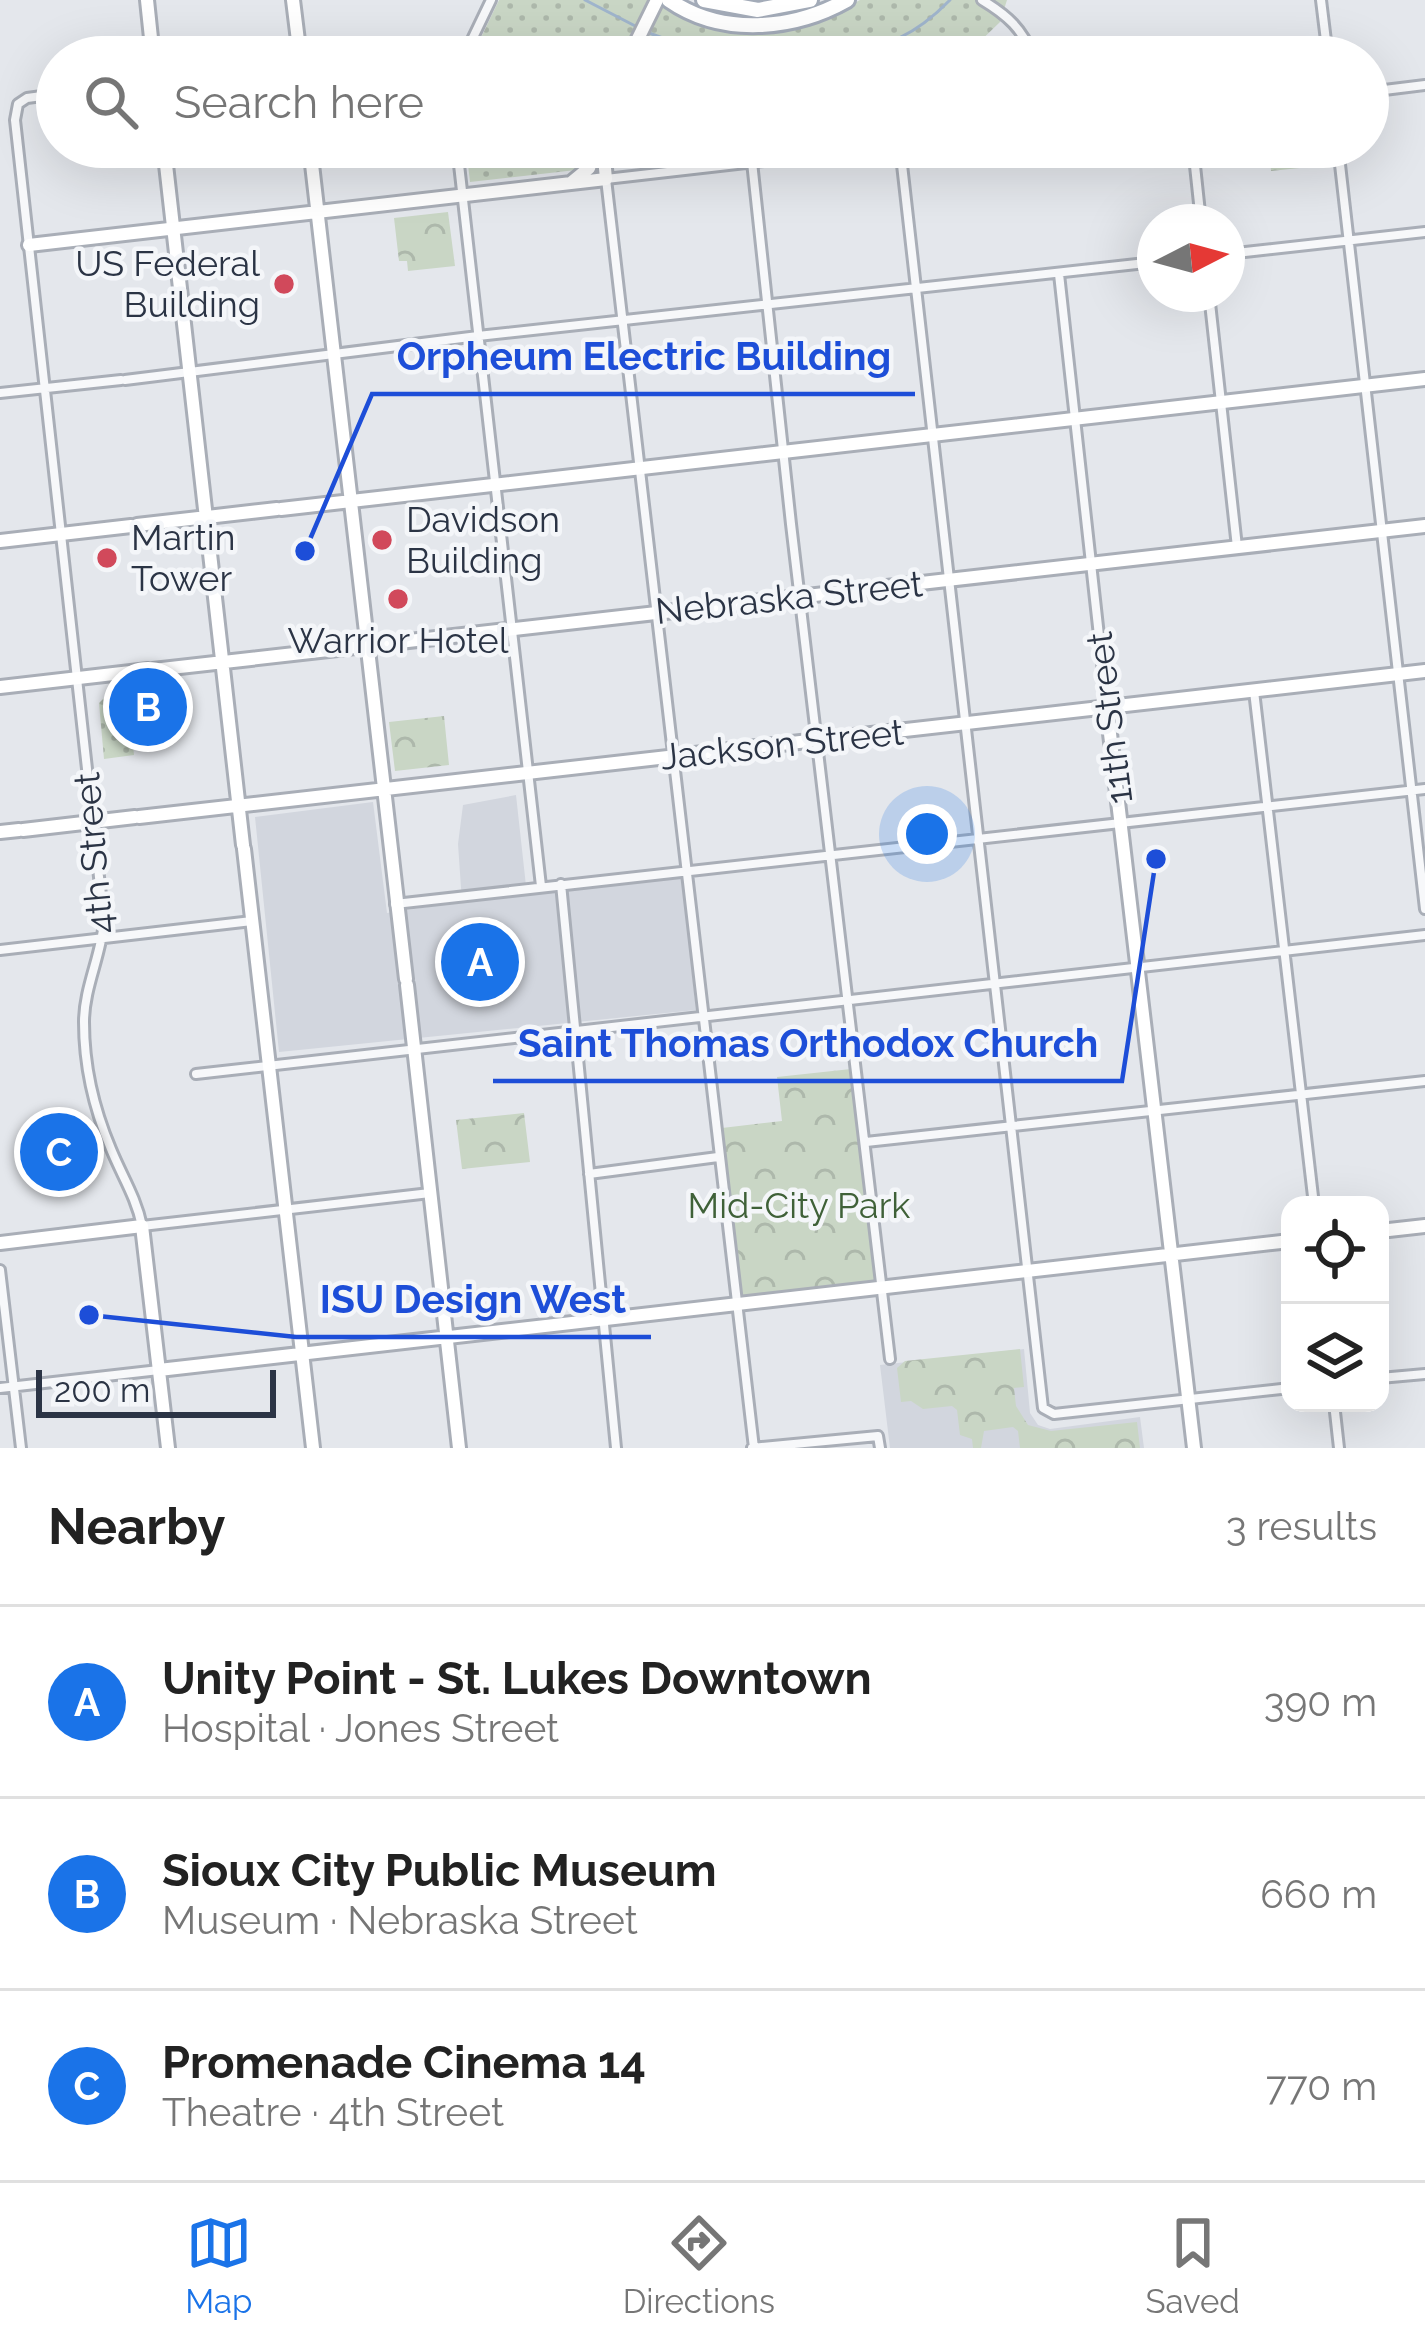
<!DOCTYPE html>
<html lang="en">
<head>
<meta charset="utf-8">
<style>
  :root { --surface:#fff; --page:#f6f6f6; --text:#222; --muted:#767676; --line:#e0e0e0; --accent:#1a73e8 }
  body { margin:0; font-family:Raleway,sans-serif; background:var(--page); color:var(--text) }
  .controls { position:absolute; right:36px; bottom:36px; display:grid; overflow:hidden; border-radius:24px; box-shadow:0 12px 48px #0002 }
  .controls button { width:108px; height:108px; display:grid; place-items:center; padding:0; border:0; border-bottom:3px solid var(--line); background:var(--surface); color:var(--text); font:60px sans-serif }
  .compass { position:absolute; left:1137px; top:204px; width:108px; height:108px; border-radius:50%; background:var(--surface); box-shadow:0 12px 48px #0002; rotate:84deg }
  .scale { position:absolute; left:36px; bottom:30px; width:240px; box-sizing:border-box; padding-left:12px; border:6px solid #2b3445; border-top:0; font-size:33px; line-height:42px; white-space:nowrap; color:#2b3445; -webkit-text-stroke:9px #f4f6f9; paint-order:stroke }
  .you { position:absolute; left:927px; top:834px; width:42px; height:42px; margin:-30px; border:9px solid #fff; border-radius:50%; background:#1a73e8; box-shadow:0 0 0 18px #1a73e833 }
  .badge { display:grid; place-items:center; width:78px; height:78px; border-radius:50%; background:var(--accent); color:#fff; font-size:39px; font-weight:700 }
  .pin { position:absolute; translate:-50% -50%; border:6px solid #fff; box-shadow:0 3px 12px #0006 }
  .list { margin:0; padding:0; list-style:none }
  h2 { display:flex; justify-content:space-between; align-items:center; height:156px; margin:0; padding:0 48px; font-size:51px }
  h2 small { font-size:39px; font-weight:400; color:var(--muted) }
  .list li { display:grid; grid-template-columns:78px 1fr auto; gap:36px; align-items:center; box-sizing:border-box; height:192px; padding:0 48px; border-top:3px solid var(--line) }
  .list b { display:block; font-size:45px; white-space:nowrap }
  .list p { margin:0; font-size:39px; white-space:nowrap; color:var(--muted) }
  .list em { font-size:39px; font-style:normal; color:var(--muted) }
  .icon { flex:none; width:66px; height:66px; fill:none; stroke:currentColor; stroke-width:2; stroke-linecap:round; stroke-linejoin:round }
  .map { position:relative; flex:none; width:1425px; height:1448px; overflow:hidden }
  .search { position:absolute; background:var(--surface); box-shadow:0 12px 48px #0002; left:36px; right:36px; top:36px; height:132px; display:flex; align-items:center; gap:30px; box-sizing:border-box; padding:0 42px; border-radius:66px; color:var(--muted); font-size:45px }
  .sheet { height:732px; background:var(--surface) }
  nav { display:flex; justify-content:space-around; align-items:center; box-sizing:border-box; height:168px; border-top:3px solid var(--line); background:var(--surface); font-size:33px; color:var(--muted) }
  nav a { display:grid; justify-items:center; gap:6px }
  nav .on { color:var(--accent) }
  .map>svg:first-child { display:block }
</style>
</head>
<body>
<div class="map">
<svg width="1425" height="1448" viewBox="0 0 1425 1448">
  <defs>
    <pattern id="grass-dots" width="8" height="8" patternUnits="userSpaceOnUse" patternTransform="scale(3)"><rect width="8" height="8" fill="#c9d6c5"/><path d="M2 2h.1M6 6h.1" fill="none" stroke="#adb8ab" stroke-width="1.8" stroke-linecap="round"/></pattern>
    <pattern id="forest-crowns" width="20" height="18" patternUnits="userSpaceOnUse" patternTransform="scale(3)"><rect width="20" height="18" fill="#c9d6c5"/><path d="M2 6a3 3 0 1 1 6 0M12 15a3 3 0 1 1 6 0" fill="none" stroke="#adb8ab"/></pattern>
  </defs>
  <rect width="100%" height="100%" fill="#e4e7ec"/>
  <path fill="#d2d6de" d="M 516,795 L 527,895 L 682,878 L 696,1010 L 279,1052 L 255,817 L 373,802 L 387,913 L 462,902 L 458,844 L 463,805 Z
    M 1024,1349 L 1030,1413 L 1038,1425 L 1050,1429 L 1140,1417 L 1144,1448 L 890,1448 L 880,1365 Z"/>
  <path fill="url(#grass-dots)" d="M 499,0 L 651,0 L 705,24 L 744,31 L 790,30 L 817,23 L 860,0 L 1007,0 L 1000,22 L 964,57 L 630,57 L 617,49 L 613,57 L 467,57 L 476,48 Z
    M 466,147 L 588,147 L 587,161 L 576,170 L 470,182 Z
    M 128,695 L 134,755 L 104,759 L 99,703 L 104,698 Z"/>
  <path fill="url(#forest-crowns)" d="M 1269,147 L 1326,147 L 1328,165 L 1271,171 Z
    M 448,212 L 455,266 L 408,271 L 407,261 L 399,261 L 394,218 Z
    M 444,716 L 449,765 L 395,771 L 389,722 Z
    M 851,1069 L 875,1282 L 741,1297 L 722,1128 L 782,1121 L 777,1077 Z
    M 524,1113 L 530,1162 L 462,1169 L 456,1120 Z
    M 1020,1349 L 1024,1387 L 1014,1388 L 1016,1406 L 1028,1425 L 1051,1431 L 1137,1422 L 1140,1448 L 1020,1448 L 1018,1431 L 1013,1427 L 984,1431 L 981,1448 L 973,1448 L 972,1439 L 960,1435 L 957,1410 L 952,1406 L 923,1409 L 911,1401 L 901,1402 L 897,1368 L 905,1361 Z"/>
  <g fill="none" stroke-linecap="round" stroke-linejoin="round">
    <path stroke="#9fb4cc" stroke-width="3" d="M 585,0 L 641,29
      M 649,33 L 715,57
      M 839,57 C 888,45 914,37 950,0"/>
    <defs>
      <path id="street" d="M 982,0 C 1007,15 1023,29 1033,57
        M 1321,0 L 1328,57
        M 396,57 L 467,50 L 491,0
        M 1368,92 L 1425,85
        M 57,94 L 27,98 L 18,104 L 15,120 L 104,922 C 101,956 84,988 84,1022 C 84,1066 94,1109 111,1149 C 122,1176 136,1197 142,1226 L 430,1193
        M 457,147 L 541,886
        M 900,147 L 1043,1408 L 1054,1414 L 1290,1388
        M 1193,147 L 1201,222
        M 1338,147 L 1425,909
        M 752,162 L 791,524 L 890,1359
        M 1227,254 L 1425,232
        M 1059,274 L 1107,708
        M 1209,294 L 1237,547
        M 125,380 L 478,336 L 1155,262
        M 0,393 L 121,380
        M 1254,691 L 1314,1205
        M 561,884 L 616,1448
        M 395,904 L 1425,789
        M 0,950 L 252,921
        M 196,1074 L 1425,935
        M 866,1142 L 1425,1081
        M 589,1174 L 718,1157
        M 0,1270 L 21,1448
        M 1380,1378 L 1425,1374
        M 0,1388 L 159,1370
        M 1334,1403 L 1339,1448
        M 752,1448 L 878,1436 L 880,1448
        M 754,1448 L 606,179 L 888,147"/>
      <path id="secondary" d="M 147,0 L 153,57
        M 293,0 L 300,57
        M 629,57 L 657,0
        M 164,147 L 243,845
        M 310,147 L 406,979
        M 572,182 L 589,168 L 596,147
        M 29,245 L 606,179 L 603,147
        M 281,509 L 1425,379
        M 137,525 L 277,509
        M 0,541 L 131,526
        M 153,670 L 1425,526
        M 0,687 L 148,670
        M 1107,708 L 1194,1448
        M 139,817 L 1425,671
        M 23,830 L 135,817
        M 0,832 L 19,830
        M 244,849 L 313,1448
        M 407,985 L 459,1448
        M 1380,1231 L 1425,1226
        M 0,1243 L 142,1226 L 168,1448
        M 159,1370 L 1290,1241"/>
      <path id="primary" d="M 669,0 C 722,37 794,30 847,0
        M 704,0 L 758,10 L 810,0"/>
    </defs>
    <use href="#street" stroke="#a9aeb7" stroke-width="14"/>
    <use href="#secondary" stroke="#a9aeb7" stroke-width="18"/>
    <use href="#primary" stroke="#a3abb8" stroke-width="20"/>
    <use href="#street" stroke="#f7f8fa" stroke-width="8"/>
    <use href="#secondary" stroke="#fff" stroke-width="12"/>
    <use href="#primary" stroke="#fff" stroke-width="14"/>
  </g>
  <g fill="#d1495b" stroke="#f4f6f9" stroke-width="4.5">
    <circle cx="284" cy="284" r="12"/>
    <circle cx="382" cy="540" r="12"/>
    <circle cx="107" cy="558" r="12"/>
    <circle cx="398" cy="599" r="12"/>
  </g>
  <g text-anchor="middle" dominant-baseline="central" stroke-width="9" stroke-linejoin="round" paint-order="stroke">
    <g font-size="36" fill="#2b3445" stroke="#f4f6f9" text-anchor="start">
      <text x="260" y="263" text-anchor="end">US Federal<tspan x="260" dy="41">Building</tspan></text>
      <text x="406" y="519">Davidson<tspan x="406" dy="41">Building</tspan></text>
      <text x="131" y="537">Martin<tspan x="131" dy="41">Tower</tspan></text>
      <text x="398" y="640" text-anchor="middle">Warrior Hotel</text>
    </g>
    <g font-size="36" fill="#2b3445" stroke="#f4f6f9">
      <text transform="translate(789 597) rotate(-6)">Nebraska Street</text>
      <text transform="translate(1109 718) rotate(-97)">11th Street</text>
      <text transform="translate(782 744) rotate(-6)">Jackson Street</text>
      <text transform="translate(93 853) rotate(-95)">4th Street</text>
    </g>
    <g font-size="36" fill="#3f6138" stroke="#f4f6f9">
      <text x="799" y="1205">Mid-City Park</text>
    </g>
  </g>
  <path fill="none" stroke="#1d4ed8" stroke-width="4.5" d="M305 551L372 394H915M1156 859L1122 1081H493M89 1315L296 1337H651"/>
  <g fill="#1d4ed8" stroke="#f4f6f9" stroke-width="4.5">
    <circle cx="305" cy="551" r="12"/>
    <circle cx="1156" cy="859" r="12"/>
    <circle cx="89" cy="1315" r="12"/>
  </g>
  <g font-size="39" text-anchor="middle" font-weight="bold" fill="#1d4ed8" stroke="#f4f6f9" stroke-width="9" stroke-linejoin="round" paint-order="stroke">
    <text x="644" y="370">Orpheum Electric Building</text>
    <text x="808" y="1057">Saint Thomas Orthodox Church</text>
    <text x="473" y="1313">ISU Design West</text>
  </g>
</svg>
<div class="controls">
<button><svg class="icon" aria-label="locate" viewBox="0 0 24 24"><circle cx="12" cy="12" r="6"/><path d="M12 2v4M12 18v4M2 12h4M18 12h4"/></svg></button>
<button><svg class="icon" aria-label="layers" viewBox="0 0 24 24"><path d="M12 4l9 5-9 5-9-5zM3 14l9 5 9-5"/></svg></button>
</div>
<svg class="compass" viewBox="-18 -18 36 36"><path d="M0-13l5 13h-10z" fill="#e53935"/><path d="M0 13l5-13h-10z" fill="#767676"/></svg>
<div class="scale">200 m</div>
<div class="you"></div>
<div class="pin badge" style="left:480px;top:962px">A</div>
<div class="pin badge" style="left:148px;top:707px">B</div>
<div class="pin badge" style="left:59px;top:1152px">C</div>
<div class="search"><svg class="icon" aria-label="search" viewBox="0 0 24 24"><circle cx="10" cy="10" r="6"/><path d="M15 15l6 6"/></svg>Search here</div>
</div>
<section class="sheet">
<h2>Nearby<small>3 results</small></h2>
<ul class="list">
<li><span class="badge">A</span><div><b>Unity Point - St. Lukes Downtown</b><p>Hospital · Jones Street</p></div><em>390 m</em></li>
<li><span class="badge">B</span><div><b>Sioux City Public Museum</b><p>Museum · Nebraska Street</p></div><em>660 m</em></li>
<li><span class="badge">C</span><div><b>Promenade Cinema 14</b><p>Theatre · 4th Street</p></div><em>770 m</em></li>
</ul>
</section>
<nav>
<a class="on"><svg class="icon" aria-label="map" viewBox="0 0 24 24"><path d="M3 6l6-2 6 2 6-2v14l-6 2-6-2-6 2zM9 4v14M15 6v14"/></svg>Map</a>
<a><svg class="icon" aria-label="directions" viewBox="0 0 24 24"><path d="M12 3l9 9-9 9-9-9zM9 14v-3h6M13 9l2 2-2 2"/></svg>Directions</a>
<a><svg class="icon" aria-label="saved" viewBox="0 0 24 24"><path d="M7 4h10v16l-5-4-5 4z"/></svg>Saved</a>
</nav>
</body>
</html>
